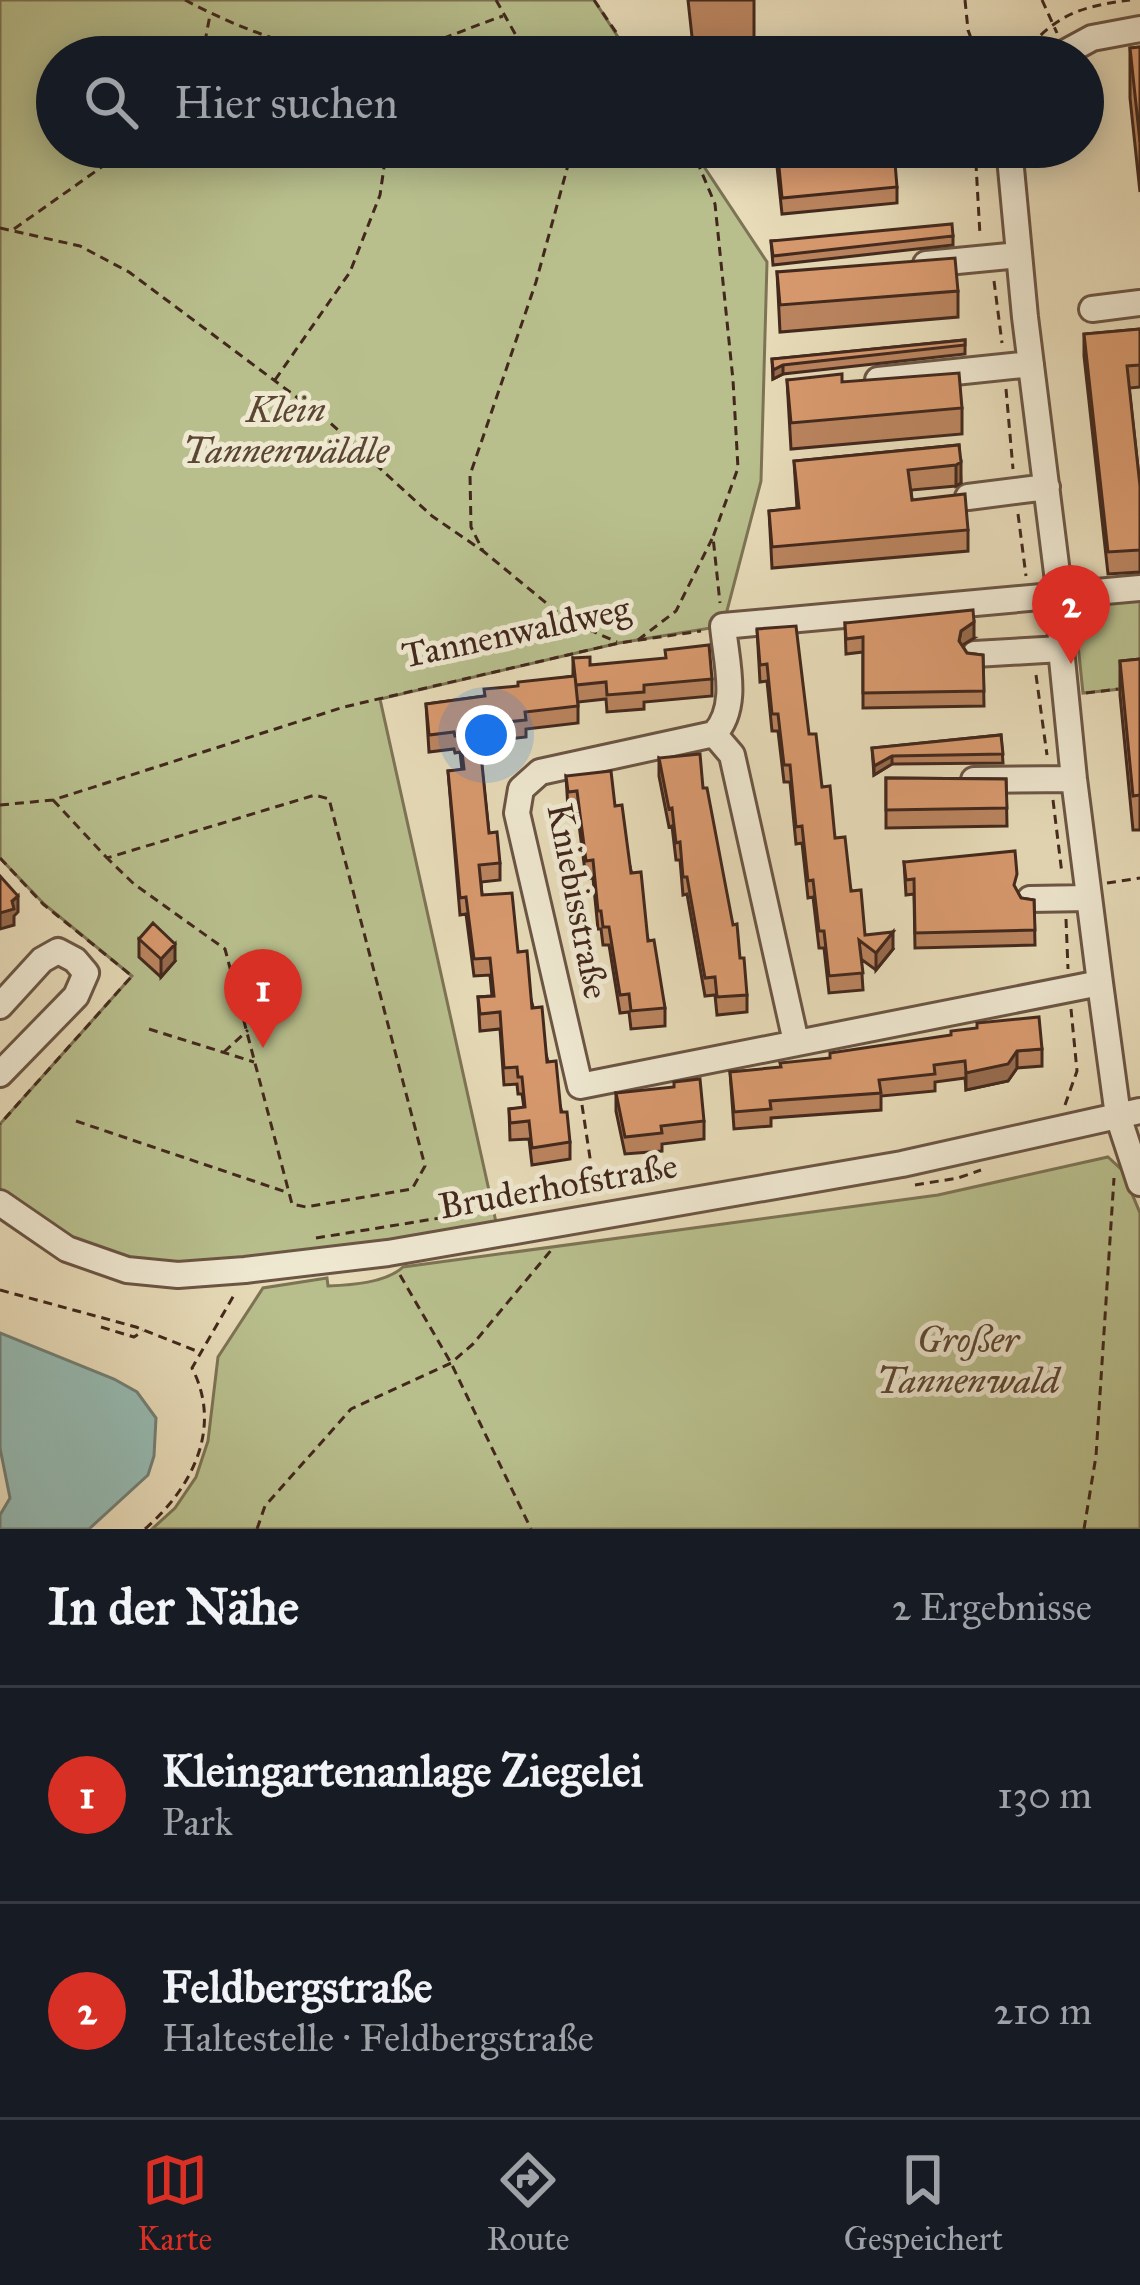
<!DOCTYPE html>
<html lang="de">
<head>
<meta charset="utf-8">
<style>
  :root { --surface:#171b24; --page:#20242c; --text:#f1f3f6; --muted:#9ea1a6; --line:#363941; --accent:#d93025 }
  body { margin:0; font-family:"IM FELL Great Primer",serif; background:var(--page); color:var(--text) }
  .you { position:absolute; left:486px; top:735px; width:42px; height:42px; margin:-30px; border:9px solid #fff; border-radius:50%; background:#1a73e8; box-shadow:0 0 0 18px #1a73e833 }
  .badge { display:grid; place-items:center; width:78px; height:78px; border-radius:50%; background:var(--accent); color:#fff; font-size:39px; font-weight:700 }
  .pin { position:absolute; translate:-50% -99px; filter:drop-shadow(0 3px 6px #0008) }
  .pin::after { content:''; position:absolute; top:63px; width:42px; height:36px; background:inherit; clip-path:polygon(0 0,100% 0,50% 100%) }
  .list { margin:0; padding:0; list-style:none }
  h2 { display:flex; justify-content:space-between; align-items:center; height:156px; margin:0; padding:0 48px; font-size:51px }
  h2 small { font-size:39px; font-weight:400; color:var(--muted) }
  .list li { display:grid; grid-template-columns:78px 1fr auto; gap:36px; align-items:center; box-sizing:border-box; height:216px; padding:0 48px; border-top:3px solid var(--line) }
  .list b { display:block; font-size:45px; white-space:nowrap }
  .list p { margin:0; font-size:39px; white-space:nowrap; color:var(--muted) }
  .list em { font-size:39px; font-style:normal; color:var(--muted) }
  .icon { flex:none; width:66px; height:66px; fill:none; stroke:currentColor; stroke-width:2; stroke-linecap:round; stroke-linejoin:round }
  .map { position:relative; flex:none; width:1140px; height:1529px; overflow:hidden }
  .search { position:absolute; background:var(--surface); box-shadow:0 6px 30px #0003; left:36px; right:36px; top:36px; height:132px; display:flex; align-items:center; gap:30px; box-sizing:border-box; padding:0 42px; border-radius:66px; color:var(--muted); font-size:45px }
  .sheet { height:588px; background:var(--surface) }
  nav { display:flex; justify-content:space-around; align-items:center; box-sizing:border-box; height:168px; border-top:3px solid var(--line); background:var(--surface); font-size:33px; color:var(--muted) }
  nav a { display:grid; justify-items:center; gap:6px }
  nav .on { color:var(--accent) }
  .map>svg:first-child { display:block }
</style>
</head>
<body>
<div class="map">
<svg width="1140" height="1529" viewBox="0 0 1140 1529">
  <rect width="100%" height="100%" fill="#e7dbb8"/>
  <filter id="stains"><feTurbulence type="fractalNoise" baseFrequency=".00167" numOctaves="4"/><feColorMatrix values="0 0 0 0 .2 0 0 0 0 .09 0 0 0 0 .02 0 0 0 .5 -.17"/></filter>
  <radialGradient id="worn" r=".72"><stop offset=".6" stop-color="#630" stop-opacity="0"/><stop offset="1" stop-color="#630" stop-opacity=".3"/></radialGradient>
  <path fill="#b8bf8d" stroke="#7d7455" stroke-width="3" d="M 0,0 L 594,0 L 631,57 L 57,57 L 57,147 L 691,147 L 767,262 L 761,481 L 723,626 L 619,643 L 380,699 L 498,1231 L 388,1253 L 127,1270 L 0,1203 L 0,1124 L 132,976 L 44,904 L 0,858 Z
    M 1140,600 L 1140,687 L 1083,693 L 1074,606 Z
    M 1108,1157 L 1122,1170 L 1140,1213 L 1140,1529 L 152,1529 L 175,1508 L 196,1477 L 208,1441 L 218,1357 L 263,1288 L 327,1278 L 328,1286 C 351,1285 386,1283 403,1267 L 938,1195 Z"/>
  <path fill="#97bbb3" stroke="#758077" stroke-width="3" d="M 0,1333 L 114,1379 L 137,1392 L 156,1418 L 154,1456 L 148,1475 L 89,1529 L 0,1529 L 0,1515 L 10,1498 L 0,1448 Z"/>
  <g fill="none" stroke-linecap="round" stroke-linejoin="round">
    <defs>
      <path id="minor" d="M 1057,57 L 1092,38 L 1140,29
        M 1009,147 L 1025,317 L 1060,597 L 1061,649 L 1074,779 L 1100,983 L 1118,1116 L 1140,1183
        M 926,264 L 1019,255
        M 1092,309 L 1140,303
        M 878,380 L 1031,364
        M 968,497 L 1047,487
        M 975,654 L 1061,649
        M 714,734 L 732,755 L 796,1042
        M 974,780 L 1074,779
        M 1030,899 L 1089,898
        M 1100,983 L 580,1086 L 517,813 L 521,789 L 540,772 L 714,734 C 740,707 726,661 723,626 L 1140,588
        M 0,1006 L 42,960 L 58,951 L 75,960 L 86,973 L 76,996 L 0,1074
        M 0,1203 L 67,1249 L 127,1270 L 178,1275 L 245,1270 L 388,1253 L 902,1164 L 1140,1111"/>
    </defs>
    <use href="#minor" stroke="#6b5544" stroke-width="30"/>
    <path stroke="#42281d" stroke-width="3" stroke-dasharray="9 6" stroke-linecap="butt" d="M 185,0 C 244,31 321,62 389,53 C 426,48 467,28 503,16
      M 496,0 L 522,46 L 539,57
      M 594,0 L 633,57
      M 965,0 L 968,30 L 978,57
      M 1042,0 L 1057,33
      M 202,57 L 210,15
      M 1020,57 C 1055,16 1076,7 1130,0
      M 573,147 L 536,282 L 470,475 L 471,527 L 483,551 L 567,620 L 617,642
      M 691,147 L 715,204 L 733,380 L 738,468 L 713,537 L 720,603
      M 975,147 L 980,235
      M 0,228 L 80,246 L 129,272 L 326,419 L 432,516 L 483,551
      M 14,229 L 130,147
      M 994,281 L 1002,343
      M 275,380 L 350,272 L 380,195 L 387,147
      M 1006,389 L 1013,469
      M 1018,514 L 1026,576
      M 638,640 L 676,611 L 712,539
      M 1036,675 L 1047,755
      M 1086,693 L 1118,689
      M 53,800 L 107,858 L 315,795 L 329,799 L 425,1166 L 412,1189 L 306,1207 L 292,1204 L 225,949 L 134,884 L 107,858
      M 1053,800 L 1062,874
      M 0,805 L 53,800 L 344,707 L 619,643 L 701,631
      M 0,858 L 43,904 L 132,976 L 0,1124
      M 1107,883 L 1140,878
      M 1066,919 L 1068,969
      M 149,1029 L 254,1062
      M 224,1052 L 248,1030
      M 582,1105 L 595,1191
      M 1065,1105 L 1077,1071 L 1071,1009
      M 76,1121 L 286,1192
      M 915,1185 L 958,1178 L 981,1170
      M 316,1238 L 626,1188
      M 400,1275 L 451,1363 L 531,1529
      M 0,1290 L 136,1327 L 199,1352
      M 101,1327 L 134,1337 L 143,1331
      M 145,1529 C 192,1488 223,1428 192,1368 L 234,1295
      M 257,1529 L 265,1506 L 351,1409 L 451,1363 L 473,1344 L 553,1248
      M 1084,1529 L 1096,1456 L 1114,1178"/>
    <use href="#minor" stroke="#efe8d1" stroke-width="24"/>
  </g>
  <path fill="#ba845f" stroke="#42281d" stroke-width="3" d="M 688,0 L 754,0 L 754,43 L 693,46 Z
    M 1140,47 L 1140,192 L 1130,98 L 1130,48 Z
    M 775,147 L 848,147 L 849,155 L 897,187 L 897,203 L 782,214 Z
    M 953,236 L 953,245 L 773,265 L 771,241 Z
    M 777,272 L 958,291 L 958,317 L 780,332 Z
    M 1140,329 L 1140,387 L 1129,388 L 1140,486 L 1140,572 L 1108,574 L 1084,356 L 1084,334 Z
    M 965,340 L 965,354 L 783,374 L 773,379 L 772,359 Z
    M 787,380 L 842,382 L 962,408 L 962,434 L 791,449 Z
    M 959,445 L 961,483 L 956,486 L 911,490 L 912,500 L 968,530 L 968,551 L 772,568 L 769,511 L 797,508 L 794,461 Z
    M 845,623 L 974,638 L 962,645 L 967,653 L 983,655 L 984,706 L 863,708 L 863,652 L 846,654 Z
    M 757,629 L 809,734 L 835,838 L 865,935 L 893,949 L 876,970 L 861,959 L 863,990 L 829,993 L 824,948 L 819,948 L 813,897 L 808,898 L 802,843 L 796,844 L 790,782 L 784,782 L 778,731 L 772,731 L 767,681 L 760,682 Z
    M 573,658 L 590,665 L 712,679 L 712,696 L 644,702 L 644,709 L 607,712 L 606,699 L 578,702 L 578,723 L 526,729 L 526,737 L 479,742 L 489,833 L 500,863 L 500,880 L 481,882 L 482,895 L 518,952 L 570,1142 L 570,1159 L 532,1165 L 529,1139 L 510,1140 L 509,1109 L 524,1108 L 522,1094 L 518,1094 L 517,1084 L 504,1085 L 500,1029 L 480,1031 L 478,997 L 492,996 L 490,975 L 474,976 L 466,914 L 460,915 L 448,771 L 462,770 L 460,752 L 455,753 L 454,749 L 429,752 L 426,704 L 484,696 L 518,686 L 573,676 Z
    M 1140,659 L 1140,830 L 1133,830 L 1120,695 L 1120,661 Z
    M 1001,735 L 1003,763 L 892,764 L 874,775 L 872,748 Z
    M 659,758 L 703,788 L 747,995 L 747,1012 L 717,1015 L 715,995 L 705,996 L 687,894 L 683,895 L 680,860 L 676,860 L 672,826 L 669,827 L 659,776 Z
    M 566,776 L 615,806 L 665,1008 L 665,1026 L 631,1029 L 629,1012 L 620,1013 L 609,945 L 603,945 L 601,929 L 598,929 L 593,878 L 586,879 L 577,809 L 568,809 Z
    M 886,778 L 1006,779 L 1007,826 L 886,828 Z
    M 904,862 L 1017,891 L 1021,898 L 1034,900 L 1035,945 L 915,948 L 914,894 L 906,895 Z
    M 139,939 L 175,961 L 161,977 L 139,957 Z
    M 1042,1049 L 1042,1066 L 1017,1068 L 1008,1081 L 966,1090 L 965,1078 L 935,1082 L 935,1091 L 881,1096 L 881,1110 L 771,1118 L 771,1126 L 734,1129 L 730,1072 Z
    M 616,1093 L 704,1121 L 704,1139 L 662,1144 L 662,1151 L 625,1154 L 616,1111 Z"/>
  <path fill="#976b4d" stroke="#42281d" stroke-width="3" d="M 783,365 L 783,374 L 773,379 L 773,370 Z
    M 961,462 L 961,483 L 956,486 L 956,465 Z
    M 974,622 L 974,638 L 961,646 L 959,641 L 961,631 Z
    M 892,756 L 892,764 L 874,775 L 874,766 Z
    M 18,896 L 18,912 L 14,916 L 14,925 L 0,929 L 0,913 Z
    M 893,932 L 893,949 L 876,970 L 876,953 Z
    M 175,944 L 175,961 L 161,977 L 161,959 Z
    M 1017,1051 L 1017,1068 L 1008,1081 L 966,1090 L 966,1073 Z"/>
  <path fill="#d8996e" stroke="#42281d" stroke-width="3" d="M 1140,47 L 1140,142 L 1130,48 Z
    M 777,147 L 848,147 L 849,155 L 894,151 L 897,187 L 782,198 Z
    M 952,224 L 953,236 L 773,256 L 771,241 Z
    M 955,258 L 958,291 L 780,305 L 777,272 Z
    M 1140,329 L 1140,365 L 1127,366 L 1140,486 L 1140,550 L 1108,552 L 1084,334 Z
    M 965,340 L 965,345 L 783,365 L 773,370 L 772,359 Z
    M 959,373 L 962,408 L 791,423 L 787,380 L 842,374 L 842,382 Z
    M 959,445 L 961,462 L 956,465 L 908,470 L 912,500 L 965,494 L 968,530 L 772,547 L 769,511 L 799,508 L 794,461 Z
    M 973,610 L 974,622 L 961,631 L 959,641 L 967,653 L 983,655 L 984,691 L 863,693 L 863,637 L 846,639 L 845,623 Z
    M 796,626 L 809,734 L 816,734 L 822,787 L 830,786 L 835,838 L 845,837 L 851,891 L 861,890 L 865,935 L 893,932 L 876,953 L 859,940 L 863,973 L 829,976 L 824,931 L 819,931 L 813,880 L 808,881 L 802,826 L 796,827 L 790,765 L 784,765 L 778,714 L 772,714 L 767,664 L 760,665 L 757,629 Z
    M 709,645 L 712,679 L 644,685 L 644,692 L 607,695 L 606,682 L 576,685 L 573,658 L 590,657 L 590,665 L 666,658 L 665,650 Z
    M 1140,659 L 1140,795 L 1133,796 L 1120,661 Z
    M 575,676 L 578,706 L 525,712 L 526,720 L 478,725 L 489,833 L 497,832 L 500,863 L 479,865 L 482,895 L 512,893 L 518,952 L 527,951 L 532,1008 L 542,1007 L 547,1062 L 556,1061 L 561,1112 L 567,1112 L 570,1142 L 532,1148 L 529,1121 L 510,1123 L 509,1109 L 525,1107 L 522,1077 L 518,1077 L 517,1067 L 504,1068 L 500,1012 L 480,1014 L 478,997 L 494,996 L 490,958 L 474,959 L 466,897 L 460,898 L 448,771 L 464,769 L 460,735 L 455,736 L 454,732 L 429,735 L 426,704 L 485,696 L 484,689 L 518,686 L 518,682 Z
    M 1001,735 L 1003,754 L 892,756 L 874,766 L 872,748 Z
    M 700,754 L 703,788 L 707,788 L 733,925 L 737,924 L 740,958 L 744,958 L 747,995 L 717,997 L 715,977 L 705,978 L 687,877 L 683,877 L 680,842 L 676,843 L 672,808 L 669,809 L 659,758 Z
    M 611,771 L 615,806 L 622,805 L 631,873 L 641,872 L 648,941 L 654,940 L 665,1008 L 631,1011 L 629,994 L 620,995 L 609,927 L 603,927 L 601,911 L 598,911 L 593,860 L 586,861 L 577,791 L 568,792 L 566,776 Z
    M 886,778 L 1006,779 L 1007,808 L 886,810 Z
    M 1015,851 L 1017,874 L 1014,885 L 1021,898 L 1034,900 L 1035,930 L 915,933 L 914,879 L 906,880 L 904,862 Z
    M 0,876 L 18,896 L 12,901 L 14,909 L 0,913 Z
    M 153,923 L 175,944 L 161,959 L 139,939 Z
    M 1039,1017 L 1042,1049 L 1017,1051 L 1008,1064 L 966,1073 L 965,1061 L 934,1065 L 935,1074 L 879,1080 L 881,1093 L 770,1101 L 771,1109 L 734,1112 L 730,1072 L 781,1067 L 780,1063 L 830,1058 L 830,1053 L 951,1035 L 951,1031 L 977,1028 L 977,1023 Z
    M 700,1079 L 704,1121 L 661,1126 L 662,1133 L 625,1137 L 616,1093 L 674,1087 L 674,1082 Z"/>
  <g text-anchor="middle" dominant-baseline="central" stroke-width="10" stroke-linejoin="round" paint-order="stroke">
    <g font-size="36" font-style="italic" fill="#5a4633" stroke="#efe8d1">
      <text x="286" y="410">Klein<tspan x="286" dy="41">Tannenwäldle</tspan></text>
      <text x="968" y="1340">Großer<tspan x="968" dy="41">Tannenwald</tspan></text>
    </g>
    <g font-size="36" fill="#42281d" stroke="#efe8d1">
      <text transform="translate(516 632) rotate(-12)">Tannenwaldweg</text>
      <text transform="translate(578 901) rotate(79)">Kniebisstraße</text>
      <text transform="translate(558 1186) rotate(-10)">Bruderhofstraße</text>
    </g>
  </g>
  <rect width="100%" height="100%" filter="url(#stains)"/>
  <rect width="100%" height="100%" fill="url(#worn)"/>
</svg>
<div class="you"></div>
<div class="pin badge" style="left:263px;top:1048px">1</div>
<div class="pin badge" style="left:1071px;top:664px">2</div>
<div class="search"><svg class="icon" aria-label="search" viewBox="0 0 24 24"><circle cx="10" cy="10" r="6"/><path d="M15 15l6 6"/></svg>Hier suchen</div>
</div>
<section class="sheet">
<h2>In der Nähe<small>2 Ergebnisse</small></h2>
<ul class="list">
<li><span class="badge">1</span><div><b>Kleingartenanlage Ziegelei</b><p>Park</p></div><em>130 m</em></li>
<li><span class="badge">2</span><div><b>Feldbergstraße</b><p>Haltestelle · Feldbergstraße</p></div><em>210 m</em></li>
</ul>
</section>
<nav>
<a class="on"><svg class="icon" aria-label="map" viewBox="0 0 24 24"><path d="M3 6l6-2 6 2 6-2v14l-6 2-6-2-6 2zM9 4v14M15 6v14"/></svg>Karte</a>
<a><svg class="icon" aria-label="directions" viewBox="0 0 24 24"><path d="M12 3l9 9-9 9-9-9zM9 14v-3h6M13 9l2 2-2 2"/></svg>Route</a>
<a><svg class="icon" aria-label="saved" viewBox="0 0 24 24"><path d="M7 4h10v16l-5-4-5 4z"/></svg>Gespeichert</a>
</nav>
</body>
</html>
